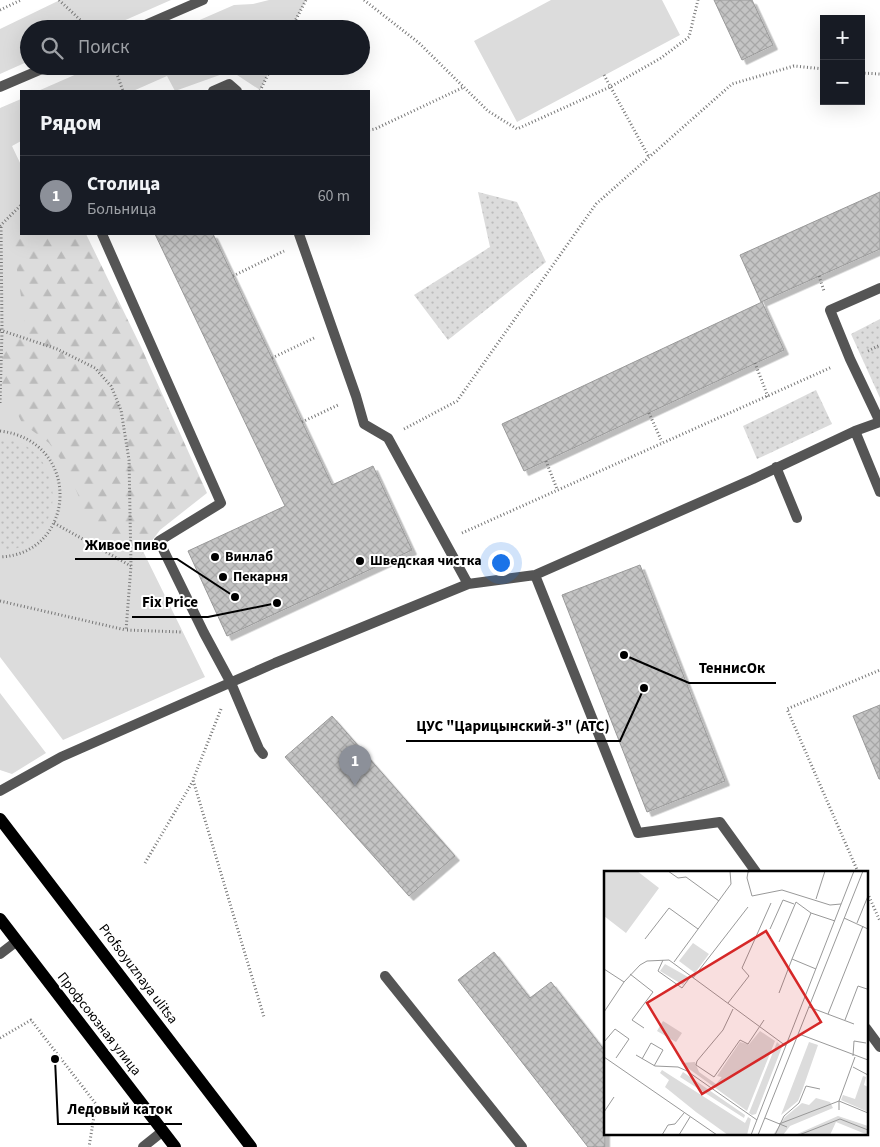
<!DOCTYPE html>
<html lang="ru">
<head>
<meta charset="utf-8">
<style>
  :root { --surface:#171b24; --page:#20242c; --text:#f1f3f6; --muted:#9ea1a6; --line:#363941; --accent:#8c9099 }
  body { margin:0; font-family:"Source Sans 3",sans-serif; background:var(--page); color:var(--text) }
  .controls { position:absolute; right:15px; top:15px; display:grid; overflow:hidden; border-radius:0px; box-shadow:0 5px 20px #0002 }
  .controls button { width:45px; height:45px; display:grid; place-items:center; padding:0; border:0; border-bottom:1px solid var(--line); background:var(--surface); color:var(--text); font:25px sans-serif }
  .you { position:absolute; left:500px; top:562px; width:18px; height:18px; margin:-12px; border:4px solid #fff; border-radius:50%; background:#1a73e8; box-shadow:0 0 0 8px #1a73e833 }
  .badge { display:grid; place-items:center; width:32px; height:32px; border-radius:50%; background:var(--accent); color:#fff; font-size:16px; font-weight:700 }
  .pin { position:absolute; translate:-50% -41px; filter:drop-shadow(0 1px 2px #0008) }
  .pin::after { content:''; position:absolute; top:26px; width:18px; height:15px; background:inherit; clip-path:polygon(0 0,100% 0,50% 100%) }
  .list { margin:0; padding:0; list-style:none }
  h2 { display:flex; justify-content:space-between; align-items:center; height:65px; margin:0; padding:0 20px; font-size:21px }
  h2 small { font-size:16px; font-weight:400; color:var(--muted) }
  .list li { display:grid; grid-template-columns:32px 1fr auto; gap:15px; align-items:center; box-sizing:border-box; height:80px; padding:0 20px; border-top:1px solid var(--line) }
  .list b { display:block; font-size:19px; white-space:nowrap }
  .list p { margin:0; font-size:16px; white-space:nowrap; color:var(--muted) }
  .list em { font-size:16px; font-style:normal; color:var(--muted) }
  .icon { flex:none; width:28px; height:28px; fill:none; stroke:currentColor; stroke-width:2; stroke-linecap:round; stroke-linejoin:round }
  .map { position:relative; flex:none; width:880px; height:1147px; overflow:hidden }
  .search { position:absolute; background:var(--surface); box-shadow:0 5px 20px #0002; left:20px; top:20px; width:350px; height:55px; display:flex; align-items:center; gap:12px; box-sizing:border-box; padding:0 18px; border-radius:28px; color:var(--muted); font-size:19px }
  .panel { position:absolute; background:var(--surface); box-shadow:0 5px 20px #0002; left:20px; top:90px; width:350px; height:145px; border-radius:0px }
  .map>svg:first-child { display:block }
</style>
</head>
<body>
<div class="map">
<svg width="880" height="1147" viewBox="0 0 880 1147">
  <defs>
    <pattern id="forest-firs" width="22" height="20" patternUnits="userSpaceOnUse" patternTransform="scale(1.25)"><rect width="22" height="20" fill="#dcdcdc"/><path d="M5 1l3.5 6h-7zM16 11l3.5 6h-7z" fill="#bbb"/></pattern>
    <pattern id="park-dots" width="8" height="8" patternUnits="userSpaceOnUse" patternTransform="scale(1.25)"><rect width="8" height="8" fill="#dcdcdc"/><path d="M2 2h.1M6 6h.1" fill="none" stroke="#bbb" stroke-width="1.8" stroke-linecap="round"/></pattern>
    <pattern id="building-cross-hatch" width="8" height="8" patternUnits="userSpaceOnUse" patternTransform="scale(1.25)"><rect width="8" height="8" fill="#c4c4c4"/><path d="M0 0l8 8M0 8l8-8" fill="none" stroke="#a7a7a7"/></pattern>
    <filter id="shadow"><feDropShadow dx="4.5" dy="4.5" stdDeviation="0" flood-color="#0004"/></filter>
  </defs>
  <rect width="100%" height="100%" fill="#fff"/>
  <path fill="#dcdcdc" d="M 60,0 L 171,0 L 105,29 L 29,29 L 29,61 L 0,74 L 0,29 Z
    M 269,0 L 306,0 L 291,29 L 179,29 L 234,5 L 253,4 Z
    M 551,0 L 662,0 L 680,35 L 517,122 L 474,41 Z
    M 95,66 L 272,66 L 260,90 L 231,71 L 175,91 L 167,76 L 133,91 L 38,91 Z
    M 21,99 L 21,141 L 12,146 L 21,165 L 21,234 L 138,541 L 205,677 L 63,740 L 0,657 L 0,108 Z
    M 0,693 L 46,753 L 12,774 L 0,770 Z"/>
  <path fill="url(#forest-firs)" d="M 21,227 L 21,234 L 86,234 L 141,347 L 207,493 L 160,530 L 139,558 L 112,545 L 87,517 L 67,468 L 49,443 L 22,423 L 9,396 L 0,388 L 0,347 L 10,349 L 25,323 L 12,237 Z"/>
  <path fill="url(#park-dots)" d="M 478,192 L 517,202 L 546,262 L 448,340 L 414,295 L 490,247 Z
    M 880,319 L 880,398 L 851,334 Z
    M 816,390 L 832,424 L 757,459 L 743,426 Z
    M 0,438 C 61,442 73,529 15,549 C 11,550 5,550 0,551 Z"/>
  <path fill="url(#building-cross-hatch)" stroke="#999" filter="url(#shadow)" d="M 714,0 L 752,0 L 773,45 L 742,60 Z
    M 880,192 L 880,249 L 761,302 L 740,255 Z
    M 155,234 L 213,234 L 332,485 L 373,466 L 412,550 L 227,636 L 188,551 L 285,506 Z
    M 762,302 L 784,350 L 524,471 L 502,424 Z
    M 640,565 L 725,781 L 647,812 L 562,595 Z
    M 880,705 L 880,779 L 879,779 L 853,716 Z
    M 332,716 L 455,856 L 409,896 L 285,757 Z
    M 494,952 L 530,998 L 551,982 L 605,1051 L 605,1147 L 588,1147 L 458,980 Z"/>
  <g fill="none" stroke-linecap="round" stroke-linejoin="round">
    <path stroke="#777" stroke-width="3" stroke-dasharray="1 2.5" stroke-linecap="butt" d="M 59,0 L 90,29
      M 364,0 L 419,43 L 488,111 L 517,129 L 610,87 L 661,58 L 689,37 L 698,0
      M 0,10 L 21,0
      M 291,29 L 306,0
      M 114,66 L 123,91
      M 861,73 L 880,74
      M 604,75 L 649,157
      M 260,91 L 272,66
      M 369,130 L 375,129 L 464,87
      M 0,226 L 21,205
      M 233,276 L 284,251
      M 819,276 L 824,291
      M 0,330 L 57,349 L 95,368 L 111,386 L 121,410 L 129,460 L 131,566 L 126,630 L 181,632
      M 868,351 L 880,345
      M 272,358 L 314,338
      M 755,363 L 768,397
      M 0,403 L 2,331 L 1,225
      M 649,413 L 662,442
      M 302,422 L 338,405
      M 404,429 L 457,401 L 596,204 L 732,84 L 794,66 L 824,69
      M 0,431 C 83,441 77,554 0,557
      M 546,461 L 557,489
      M 54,523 L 131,566
      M 462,533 L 832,367
      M 0,601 L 126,630
      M 221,709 L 193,780 L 264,1017
      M 145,863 L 193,781
      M 858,872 L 787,709 L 880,670
      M 866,890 L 880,921
      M 0,1038 L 31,1020 L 96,1104 L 89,1147"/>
    <path stroke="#555" stroke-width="10" d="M 136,29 L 203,0
      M 0,87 L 49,66
      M 213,91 L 229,84 L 237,91
      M 102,234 L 221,503 L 159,541 L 204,633 L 231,683 L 259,749 L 263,754
      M 299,234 L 356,396 L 364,424 L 388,438 L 468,584
      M 880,288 L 830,310 L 850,359 L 880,422
      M 855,431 L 880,492
      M 776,467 L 797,518
      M 535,575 L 638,833 L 720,822 L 756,872
      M 0,791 L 61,757 L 275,663 L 468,584 L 535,575 L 753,479 L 855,431 L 880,422
      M 0,954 L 17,941
      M 385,976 L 522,1147
      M 866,1028 L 880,1047
      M 143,1147 L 163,1131"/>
    <path stroke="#000" stroke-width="12" d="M 0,819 L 251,1147
      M 0,919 L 175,1147"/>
  </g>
  <g fill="#000" stroke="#fff" stroke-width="2">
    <circle cx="215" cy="557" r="5"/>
    <circle cx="360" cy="561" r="5"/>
    <circle cx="223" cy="577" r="5"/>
  </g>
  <g text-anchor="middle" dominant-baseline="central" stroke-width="4" stroke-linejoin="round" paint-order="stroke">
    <g font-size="14" font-weight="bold" fill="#000" stroke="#fff" text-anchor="start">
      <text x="225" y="557">Винлаб</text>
      <text x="370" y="561">Шведская чистка</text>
      <text x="233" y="577">Пекарня</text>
    </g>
    <g font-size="14" fill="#000" stroke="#fff">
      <text transform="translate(138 974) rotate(53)">Profsoyuznaya ulitsa</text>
      <text transform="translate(99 1024) rotate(52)">Профсоюзная улица</text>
    </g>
  </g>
  <g transform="translate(604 871)">
    <rect width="264" height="264" fill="#fff"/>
    <path d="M 59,150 L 78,162 L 72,171 L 53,160 ZM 156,160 L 171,170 L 143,240 L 77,192 L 91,191 L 95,201 L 112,213 ZM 173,171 L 178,176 L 152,243 L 148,244 L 145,242 ZM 205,171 L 214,174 L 198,220 L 194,230 L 177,244 ZM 58,199 L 141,252 L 144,246 L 147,248 L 143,264 L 124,264 L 92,241 L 61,216 L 65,209 L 56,202 ZM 79,201 L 141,244 L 140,247 L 76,206 Z" fill="#dcdcdc"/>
    <path d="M 136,171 L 147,174 L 148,177 L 138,202 L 130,201 L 122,207 L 113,205 ZM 259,205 L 262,206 L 260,214 L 264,216 L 264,241 L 237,229 L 239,224 L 251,228 ZM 212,227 L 226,231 L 229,237 L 186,255 L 179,264 L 169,264 L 181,246 L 198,232 L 205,234 ZM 234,245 L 264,255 L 264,264 L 232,251 L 226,264 L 191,264 Z" fill="#dcdcdc"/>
    <path d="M 0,0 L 33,0 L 55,17 L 22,62 L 0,45 ZM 89,72 L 105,83 L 91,102 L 75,90 ZM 61,93 L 84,106 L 79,114 L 56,100 ZM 148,186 L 161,194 L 159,199 L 146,199 L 144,204 L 138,200 L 144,197 L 143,191 Z" fill="#dcdcdc"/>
    <path fill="none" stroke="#999" stroke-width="1" d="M 64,0 L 74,7 L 82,6 L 115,30M 148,0 L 144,1 L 143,7 L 148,25 L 178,19 L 226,34 L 237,33M 212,28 L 221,0M 240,47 L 264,58M 253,52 L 264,25M 166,58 L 179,29 L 190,33M 41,68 L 65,37 L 94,58M 175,71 L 192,31 L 207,42M 59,89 L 54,100 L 78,117 L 87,105M 70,91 L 127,13 L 126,0M 0,98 L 20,111M 212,98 L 188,88 L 207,42 L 231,50M 26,103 L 49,121 L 28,149 L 40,157M 89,107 L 144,36M 175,122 L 188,88M 124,132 L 145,105 L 138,97 L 167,32M 205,136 L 250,153M 129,138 L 119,159 L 93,190 L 92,194 L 110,206 L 136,169 L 144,173 L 160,149M 0,141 L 20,111 L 36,94 L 43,90 L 65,89 L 182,175M 224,143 L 259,55M 241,149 L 254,115 L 263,118M 195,163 L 264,189M 0,171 L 11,158 L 25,168 L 12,187M 32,184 L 51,195 L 74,196 L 83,200 L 153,249M 249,185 L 250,170 L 262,172M 0,186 L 113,264M 38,188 L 47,172 L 59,179 L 50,195M 249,196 L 264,204M 235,239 L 235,230 L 264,242M 0,241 L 10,226M 161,247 L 183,256M 175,253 L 235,230 L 251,186M 58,264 L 64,254 L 71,253 L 80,242M 75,264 L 86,246M 147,264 L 250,0M 154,264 L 259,0M 171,264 L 180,245 L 195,232 L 202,215 L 216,218M 195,264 L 236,248 L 264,259"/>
    <path fill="#d62828" fill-opacity="0.15" stroke="#d62828" stroke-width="2.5" d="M 162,60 L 217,151 L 98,223 L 43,132 Z"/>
    <rect width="264" height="264" fill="none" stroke="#000" stroke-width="2.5"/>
  </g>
  <path fill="none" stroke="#000" stroke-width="2" d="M235 597L177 559H75M277 603L208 617H132M624 655L689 683H776M644 688L620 741H406M55 1059L58 1124H182"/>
  <g fill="#000" stroke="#fff" stroke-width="2">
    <circle cx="235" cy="597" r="5"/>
    <circle cx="277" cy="603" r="5"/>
    <circle cx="624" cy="655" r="5"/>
    <circle cx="644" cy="688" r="5"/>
    <circle cx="55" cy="1059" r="5"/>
  </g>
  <g font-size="15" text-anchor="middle" font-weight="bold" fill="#000" stroke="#fff" stroke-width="4" stroke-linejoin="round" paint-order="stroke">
    <text x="126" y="550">Живое пиво</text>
    <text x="170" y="607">Fix Price</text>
    <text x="732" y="673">ТеннисОк</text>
    <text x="513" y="731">ЦУС "Царицынский-3" (АТС)</text>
    <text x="120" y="1114">Ледовый каток</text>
  </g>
</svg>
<div class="controls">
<button>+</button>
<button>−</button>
</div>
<div class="you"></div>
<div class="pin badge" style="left:355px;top:786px">1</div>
<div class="search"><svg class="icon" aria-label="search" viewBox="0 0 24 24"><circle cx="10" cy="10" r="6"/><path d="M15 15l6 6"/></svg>Поиск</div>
<section class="panel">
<h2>Рядом<small></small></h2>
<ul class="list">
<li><span class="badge">1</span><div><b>Столица</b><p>Больница</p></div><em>60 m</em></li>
</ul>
</section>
</div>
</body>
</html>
